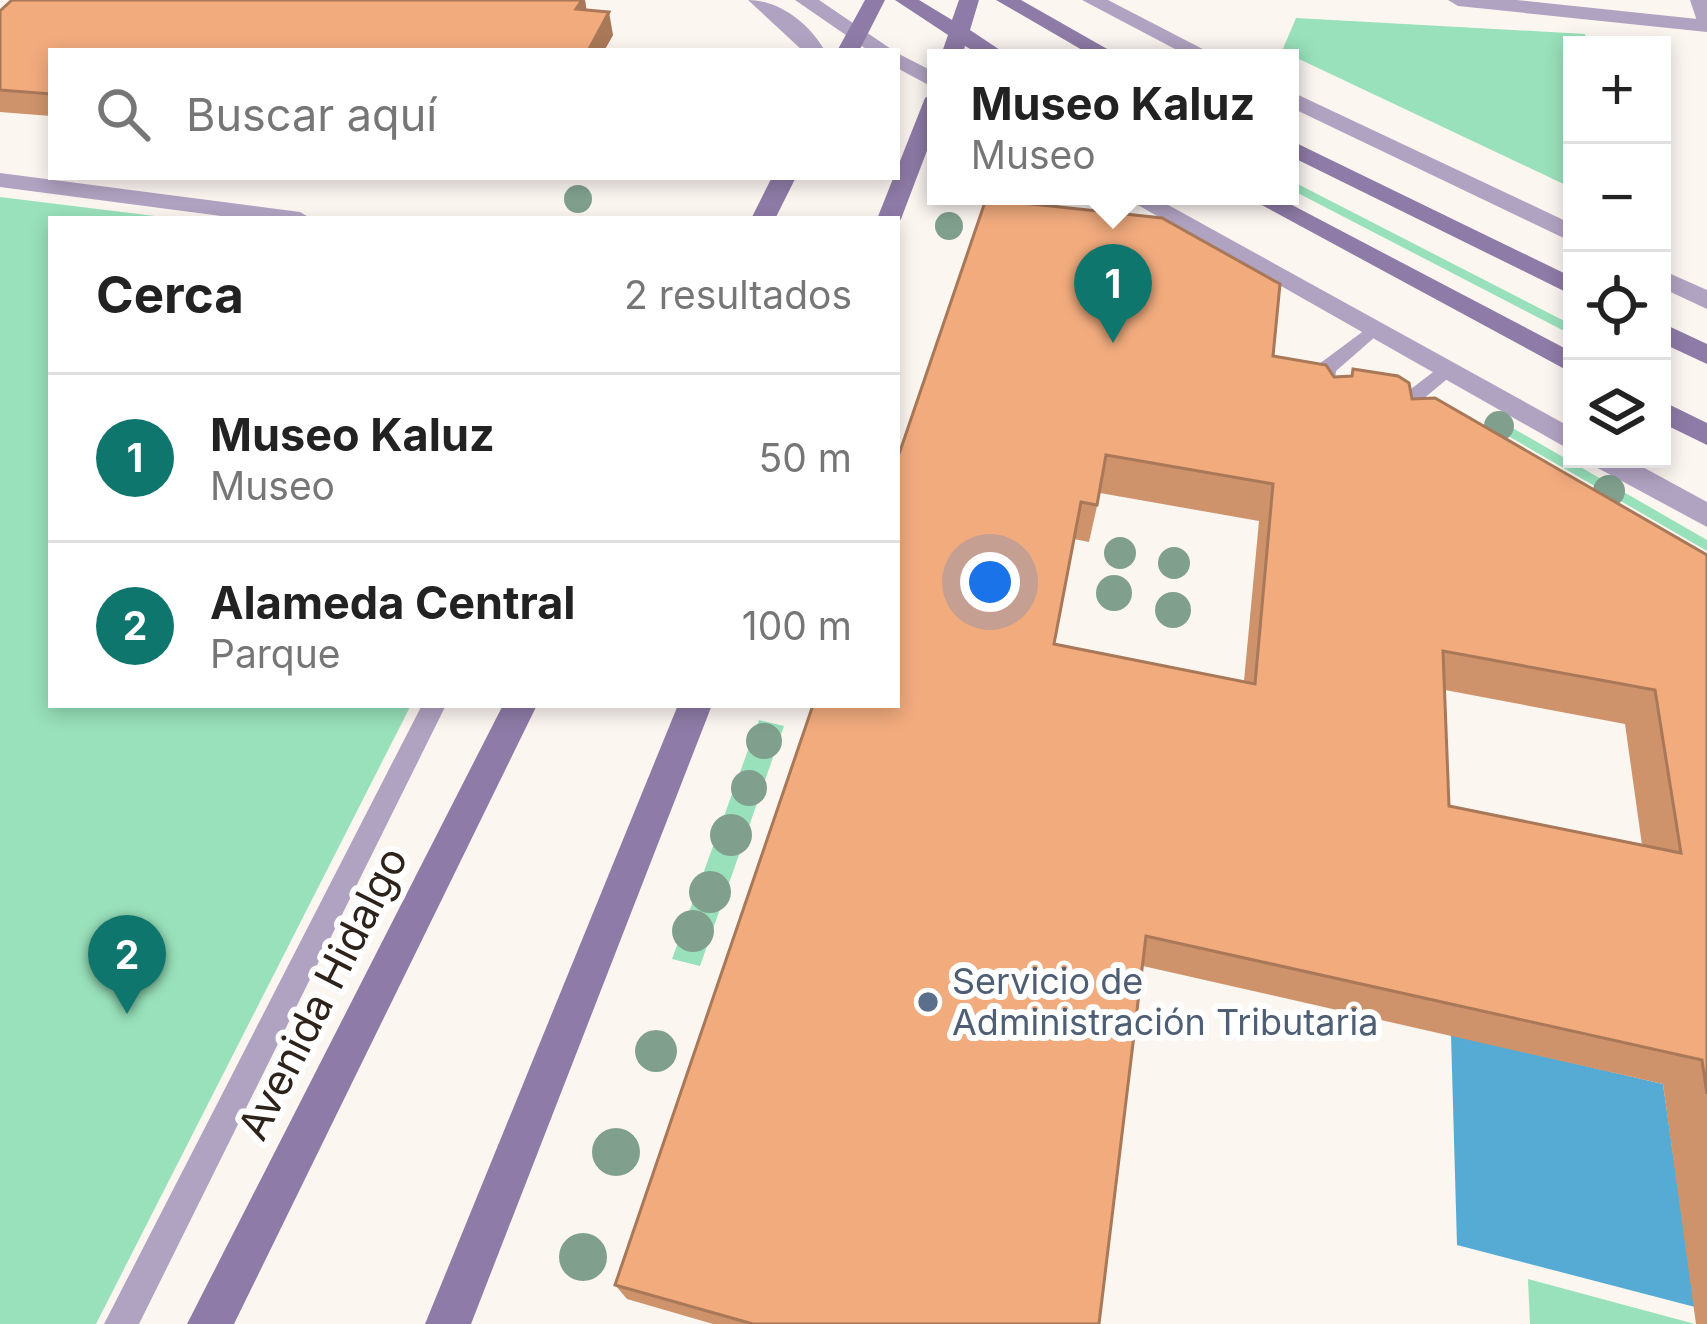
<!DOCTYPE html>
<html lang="es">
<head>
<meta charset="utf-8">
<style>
  :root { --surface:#fff; --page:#f6f6f6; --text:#222; --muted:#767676; --line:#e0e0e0; --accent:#0f766e }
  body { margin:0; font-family:Inter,sans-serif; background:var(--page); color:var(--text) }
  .controls { position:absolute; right:36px; top:36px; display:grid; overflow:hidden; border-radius:0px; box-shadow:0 6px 18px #0003 }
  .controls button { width:108px; height:108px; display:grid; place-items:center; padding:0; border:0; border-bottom:3px solid var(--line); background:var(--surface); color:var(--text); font:60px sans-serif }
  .you { position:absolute; left:990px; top:582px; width:42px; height:42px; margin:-30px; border:9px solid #fff; border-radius:50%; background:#1a73e8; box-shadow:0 0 0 18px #1a73e833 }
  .badge { display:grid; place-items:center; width:78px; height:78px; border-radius:50%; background:var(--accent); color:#fff; font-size:39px; font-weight:700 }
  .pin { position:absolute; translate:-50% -99px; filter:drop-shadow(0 3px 6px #0008) }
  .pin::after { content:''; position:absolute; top:63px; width:42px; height:36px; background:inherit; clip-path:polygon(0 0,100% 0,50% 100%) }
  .popup { position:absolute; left:927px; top:49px; width:372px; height:156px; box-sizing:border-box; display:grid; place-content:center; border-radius:0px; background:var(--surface); filter:drop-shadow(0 3px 9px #0005); font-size:39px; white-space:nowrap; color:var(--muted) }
  .popup b { font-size:45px; color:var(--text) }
  .popup::after { content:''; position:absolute; left:50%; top:100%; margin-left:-24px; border:24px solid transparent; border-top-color:var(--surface) }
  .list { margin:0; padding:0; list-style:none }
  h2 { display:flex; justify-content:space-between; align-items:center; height:156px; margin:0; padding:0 48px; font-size:51px }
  h2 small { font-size:39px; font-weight:400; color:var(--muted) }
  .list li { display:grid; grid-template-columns:78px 1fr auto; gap:36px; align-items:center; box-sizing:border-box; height:168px; padding:0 48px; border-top:3px solid var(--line) }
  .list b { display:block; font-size:45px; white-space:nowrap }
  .list p { margin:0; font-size:39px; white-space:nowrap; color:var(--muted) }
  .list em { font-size:39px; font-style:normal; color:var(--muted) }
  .icon { flex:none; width:66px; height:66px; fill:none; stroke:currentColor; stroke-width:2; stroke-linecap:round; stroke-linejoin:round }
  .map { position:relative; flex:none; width:1707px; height:1324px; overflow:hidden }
  .search { position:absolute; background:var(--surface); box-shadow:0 6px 18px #0003; left:48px; top:48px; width:852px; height:132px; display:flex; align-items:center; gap:30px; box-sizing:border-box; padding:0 42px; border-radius:0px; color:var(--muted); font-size:45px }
  .panel { position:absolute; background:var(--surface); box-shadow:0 6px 18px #0003; left:48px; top:216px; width:852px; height:492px; border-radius:0px }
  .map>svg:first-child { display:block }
</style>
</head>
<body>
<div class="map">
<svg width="1707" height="1324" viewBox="0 0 1707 1324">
  <rect width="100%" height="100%" fill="#fcf6f1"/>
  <path fill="#98e1ba" d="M 1296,18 L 1585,34 L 1587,45 L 1572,45 L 1572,188 L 1282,51 Z
    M 1290,180 L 1572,325 L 1572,335 L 1290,189 Z
    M 0,197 L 179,219 L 51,219 L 51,705 L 411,705 L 96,1324 L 0,1324 Z
    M 1490,415 L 1707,540 L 1707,551 L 1484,422 Z
    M 759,720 L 784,726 L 700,966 L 672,959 Z
    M 1528,1279 L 1695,1324 L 1530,1324 Z"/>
  <path fill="#55abd4" d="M 1451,1035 L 1663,1084 L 1695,1307 L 1457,1245 Z"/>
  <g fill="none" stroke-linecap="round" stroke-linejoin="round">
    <path fill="#b0a3c2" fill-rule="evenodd" d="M 1373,324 L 1383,330 L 1336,371 L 1333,402 L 1319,402 L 1319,364 Z
      M 1445,363 L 1455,370 L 1452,375 L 1416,405 L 1412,431 L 1398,431 L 1395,426 L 1399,398 Z
      M 422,705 L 446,705 L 139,1324 L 104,1324 Z"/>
    <path fill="#b0a3c2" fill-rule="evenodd" d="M 748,0 C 779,0 809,23 825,51 L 803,51 Z
      M 1448,0 L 1517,0 L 1707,20 L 1707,32 L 1458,6 Z"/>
    <path fill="#b0a3c2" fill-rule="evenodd" d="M 1690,0 L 1707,0 L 1707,27 L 1697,21 Z
      M 0,173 L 300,212 L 312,219 L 244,219 L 0,187 Z"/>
    <path fill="#b0a3c2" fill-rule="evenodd" d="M 795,0 L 819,0 L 894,51 L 869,51 Z
      M 1082,0 L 1108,0 L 1220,58 L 1192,58 Z
      M 897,53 L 936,73 L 936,89 L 897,68 Z
      M 1290,91 L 1572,224 L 1572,242 L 1290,107 Z
      M 1122,196 L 1152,196 L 1572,428 L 1572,451 Z
      M 1662,270 L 1707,290 L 1707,309 L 1662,288 Z
      M 1589,459 L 1628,459 L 1707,502 L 1707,527 L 1594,466 Z"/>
    <path fill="#8e7ba7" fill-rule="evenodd" d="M 865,0 L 885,0 L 859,51 L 837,51 Z
      M 895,0 L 919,0 L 952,20 L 959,0 L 979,0 L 970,30 L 1012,58 L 986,58 L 965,46 L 962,58 L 940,58 L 948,35 Z
      M 996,0 L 1021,0 L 1123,58 L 1096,58 Z
      M 936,91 L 936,127 L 901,219 L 897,224 L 897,219 L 877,219 L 925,98 Z
      M 1290,140 L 1572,277 L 1572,295 L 1290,156 Z
      M 772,177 L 796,177 L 775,219 L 751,219 Z
      M 1245,196 L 1275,196 L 1572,352 L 1572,373 Z
      M 1662,323 L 1707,344 L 1707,364 L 1662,343 Z
      M 1662,401 L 1707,423 L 1707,445 L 1662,423 Z
      M 503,705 L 537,705 L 234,1324 L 187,1324 Z
      M 678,705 L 712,705 L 471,1324 L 425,1324 Z"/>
  </g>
  <g fill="#80a08d">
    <circle cx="578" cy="199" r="14"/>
    <circle cx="949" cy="226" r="14"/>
    <circle cx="1499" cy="426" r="15"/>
    <circle cx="1609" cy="491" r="16"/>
    <circle cx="1120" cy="553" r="16"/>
    <circle cx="1174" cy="563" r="16"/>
    <circle cx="1114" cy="593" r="18"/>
    <circle cx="1173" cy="610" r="18"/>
    <circle cx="764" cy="741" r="18"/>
    <circle cx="749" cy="788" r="18"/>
    <circle cx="731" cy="835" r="21"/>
    <circle cx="710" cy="892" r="21"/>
    <circle cx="693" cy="931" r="21"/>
    <circle cx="656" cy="1051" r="21"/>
    <circle cx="616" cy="1152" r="24"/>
    <circle cx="583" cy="1257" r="24"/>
  </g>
  <path fill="#cf936c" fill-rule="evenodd" d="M 12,0 L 585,0 L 586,10 L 613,35 L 604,51 L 51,51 L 51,116 L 0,112 L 0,11 Z
    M 1273,356 L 1334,377 L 1412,399 L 1707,555 L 1707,1324 L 1696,1324 L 1663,1084 L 1143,966 L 1099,1324 L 713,1324 L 627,1299 L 615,1285 L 897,460 ZM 1100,493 L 1259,521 L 1244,681 L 1054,644 L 1074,539 L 1089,542 ZM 1445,690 L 1625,724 L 1642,845 L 1449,806 Z"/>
  <path fill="#a97858" d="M 582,0 L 585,0 L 588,19 L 576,9 Z
    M 609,12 L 613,35 L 604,51 L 588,51 Z"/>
  <path fill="#f1ab7d" stroke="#a97858" stroke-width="3" fill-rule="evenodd" d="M 12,0 L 582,0 L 576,9 L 609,12 L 588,51 L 51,51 L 51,94 L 0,90 L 0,11 Z
    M 986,199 L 1162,218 L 1280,284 L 1273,356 L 1326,365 L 1334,377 L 1352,376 L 1353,369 L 1398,376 L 1409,383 L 1412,399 L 1435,398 L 1707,555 L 1707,1094 L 1702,1060 L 1146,936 L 1099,1324 L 753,1324 L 615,1285 L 813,705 L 897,705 L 897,460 ZM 1106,455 L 1273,484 L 1255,684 L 1054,644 L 1081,502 L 1097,505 ZM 1443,651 L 1655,690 L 1681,853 L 1449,806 Z"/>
  <circle fill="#5c6f8a" stroke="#fff" stroke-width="4.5" cx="928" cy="1002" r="12"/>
  <g text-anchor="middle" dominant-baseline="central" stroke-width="12" stroke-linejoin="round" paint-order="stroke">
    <g font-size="36" fill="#4e5e75" stroke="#fff" text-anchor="start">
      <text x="952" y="981">Servicio de<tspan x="952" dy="41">Administración Tributaria</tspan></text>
    </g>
    <g font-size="42" fill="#2d231a" stroke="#fff">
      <text transform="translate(322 993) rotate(-63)">Avenida Hidalgo</text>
    </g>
  </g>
</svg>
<div class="controls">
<button>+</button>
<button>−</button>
<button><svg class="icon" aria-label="locate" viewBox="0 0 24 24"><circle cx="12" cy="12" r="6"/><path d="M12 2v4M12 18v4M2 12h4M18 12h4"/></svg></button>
<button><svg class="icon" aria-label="layers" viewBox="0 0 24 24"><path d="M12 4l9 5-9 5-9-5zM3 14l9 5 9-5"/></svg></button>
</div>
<div class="you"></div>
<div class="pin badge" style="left:1113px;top:343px">1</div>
<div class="popup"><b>Museo Kaluz</b>Museo</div>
<div class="pin badge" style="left:127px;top:1014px">2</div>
<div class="search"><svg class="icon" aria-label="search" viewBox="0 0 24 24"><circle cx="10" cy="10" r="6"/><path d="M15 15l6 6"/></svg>Buscar aquí</div>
<section class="panel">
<h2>Cerca<small>2 resultados</small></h2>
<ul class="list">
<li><span class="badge">1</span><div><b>Museo Kaluz</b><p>Museo</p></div><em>50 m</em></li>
<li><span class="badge">2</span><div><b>Alameda Central</b><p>Parque</p></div><em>100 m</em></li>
</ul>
</section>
</div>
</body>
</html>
